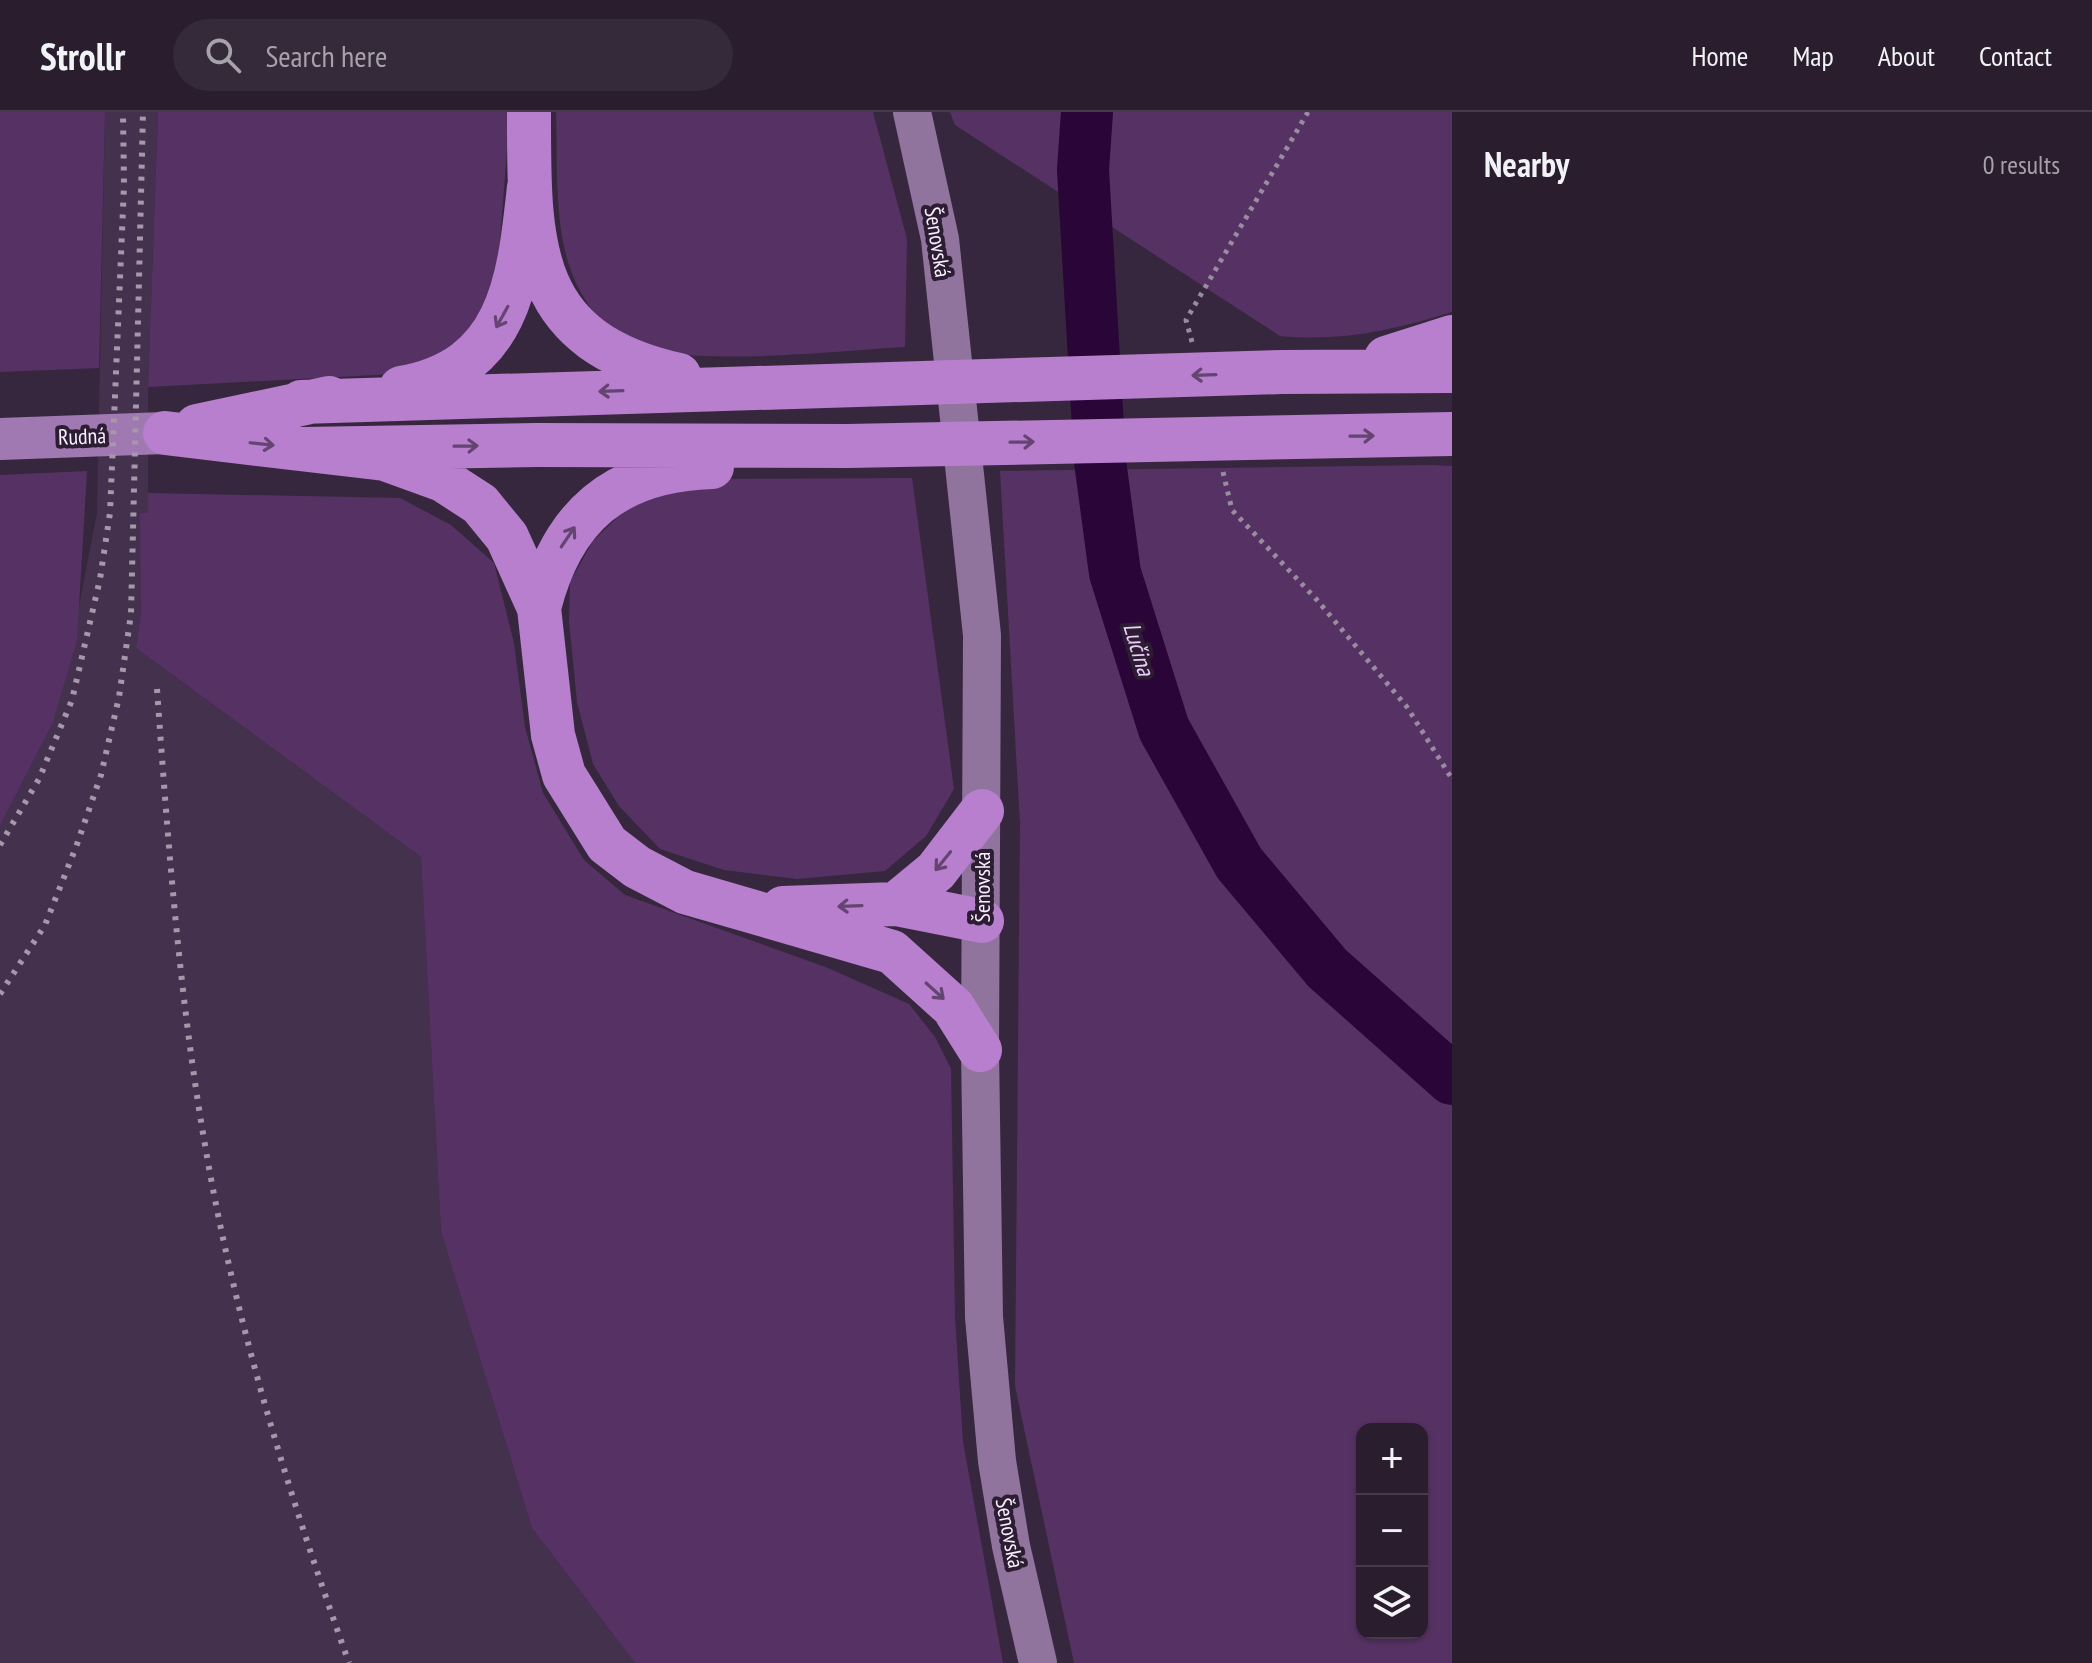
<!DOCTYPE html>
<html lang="en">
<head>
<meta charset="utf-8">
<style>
  :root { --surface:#291d2e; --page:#352a3a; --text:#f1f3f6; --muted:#a5a2aa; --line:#453b4a }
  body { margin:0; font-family:"PT Sans Narrow",sans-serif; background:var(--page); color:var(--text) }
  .controls { position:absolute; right:24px; bottom:24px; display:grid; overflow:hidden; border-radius:16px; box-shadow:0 2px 6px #0004 }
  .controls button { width:72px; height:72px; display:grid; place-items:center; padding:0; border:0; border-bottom:2px solid var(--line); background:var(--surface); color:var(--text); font:40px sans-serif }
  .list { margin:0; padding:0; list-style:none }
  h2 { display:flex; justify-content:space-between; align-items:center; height:104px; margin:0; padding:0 32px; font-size:34px }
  h2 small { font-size:26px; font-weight:400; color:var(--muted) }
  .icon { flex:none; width:44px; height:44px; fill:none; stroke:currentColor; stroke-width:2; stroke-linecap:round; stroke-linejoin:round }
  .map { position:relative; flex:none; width:1452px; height:1551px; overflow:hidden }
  header { display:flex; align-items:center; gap:48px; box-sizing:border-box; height:112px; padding:0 40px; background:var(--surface); border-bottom:2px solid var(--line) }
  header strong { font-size:38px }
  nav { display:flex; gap:44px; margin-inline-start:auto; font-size:28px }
  .search { width:560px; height:72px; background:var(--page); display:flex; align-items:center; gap:20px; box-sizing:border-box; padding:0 28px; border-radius:44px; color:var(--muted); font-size:30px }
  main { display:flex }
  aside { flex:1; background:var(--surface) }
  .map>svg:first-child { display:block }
</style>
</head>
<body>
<header>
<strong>Strollr</strong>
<div class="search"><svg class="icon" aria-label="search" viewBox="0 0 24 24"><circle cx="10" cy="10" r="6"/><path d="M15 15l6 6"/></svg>Search here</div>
<nav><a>Home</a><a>Map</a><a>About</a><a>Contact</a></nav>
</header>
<main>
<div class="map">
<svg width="1452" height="1551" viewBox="0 0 1452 1551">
  <rect width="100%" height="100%" fill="#37273e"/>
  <path fill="#44314d" d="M 105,0 L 158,0 L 148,275 L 148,402 L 141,401 L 141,499 L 136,536 L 421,745 L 441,1120 L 532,1416 L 635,1551 L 0,1551 L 0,491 L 79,494 L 97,401 Z"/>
  <path fill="#553263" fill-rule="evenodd" d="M 0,0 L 105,0 L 99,256 L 0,260 Z
    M 158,0 L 510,0 L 497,166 L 482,210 L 442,242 L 393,262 L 148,275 Z
    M 556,0 L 873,0 L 907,127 L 905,235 C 841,238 679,258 626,229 C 602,216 583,188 573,164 C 553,115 558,52 556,0 Z
    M 950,0 L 1452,0 L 1452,200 C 1395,218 1340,230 1280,224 L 955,13 Z
    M 1431,353 L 1452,354 L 1452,1551 L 1074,1551 L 1015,1274 L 1020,712 L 1000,359 ZM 1362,1317 L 1422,1317 L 1422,1521 L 1362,1521 Z
    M 87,359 L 77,528 L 53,610 L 0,713 L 0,363 Z
    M 912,366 L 954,677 L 926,724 L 885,759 L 797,767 L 724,758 L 660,737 L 619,694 L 593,652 L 577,590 L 569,509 L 570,470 L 593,429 L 624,399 L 686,367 Z
    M 148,381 L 400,386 L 451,413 L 494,451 L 514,531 L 525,615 L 543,681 L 584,748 L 625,783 L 828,856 L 909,892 L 935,925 L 951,957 L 955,1205 L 963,1330 L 1003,1551 L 635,1551 L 532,1416 L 441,1120 L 421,745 L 136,536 L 141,499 L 140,401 L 148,401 Z"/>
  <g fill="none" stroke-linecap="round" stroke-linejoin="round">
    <path stroke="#2a0537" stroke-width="52" d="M 1087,0 L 1083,58 L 1100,349 L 1115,461 L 1164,617 L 1239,751 L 1327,856 L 1452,967"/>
    <path stroke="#998c9f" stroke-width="5" stroke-dasharray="4 6" stroke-linecap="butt" d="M 1192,230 L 1186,208 L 1308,0
      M 1223,360 L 1232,398 L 1317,488 L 1407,595 L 1452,667"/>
    <path stroke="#91749e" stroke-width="38" d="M 912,0 L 940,127 L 982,523 L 980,938 L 984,1205 L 997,1349 L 1011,1434 L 1038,1551"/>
    <path stroke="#a179b2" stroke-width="42" d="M 0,327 L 165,321"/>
    <path stroke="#b77fce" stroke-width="44" d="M 529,0 C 529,133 526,229 679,263
      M 1386,246 L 1452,225
      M 401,276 C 512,257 519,165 529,75
      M 301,290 L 1282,260 L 1452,259
      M 197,314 L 329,286
      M 165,321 L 385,347 L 443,368 L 480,392 L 507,425 L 539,496 L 553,623 L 564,663 L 607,732 L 637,755 L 685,780 L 892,840 L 953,895 L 980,938
      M 304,337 L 536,333 L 848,334 L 1452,322
      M 539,496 C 562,404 615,358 712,355
      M 896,792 L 936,759 L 982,699
      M 783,796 L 896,792 L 982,809"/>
    <path stroke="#a498aa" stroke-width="6" stroke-dasharray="4 8" stroke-linecap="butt" d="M 157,577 C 168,729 179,883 205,1033 C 235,1210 289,1383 349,1551
      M 0,733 L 39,667 L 72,588 L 100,467 L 110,401 L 124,73 L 123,0
      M 0,882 L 45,813 L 76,735 L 101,663 L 119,585 L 131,502 L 143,0"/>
  </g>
  <defs><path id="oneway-shaft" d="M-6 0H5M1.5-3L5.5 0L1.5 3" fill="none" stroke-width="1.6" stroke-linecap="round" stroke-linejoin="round" transform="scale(2)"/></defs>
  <g stroke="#644471">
    <use href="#oneway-shaft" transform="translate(502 205) rotate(119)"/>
    <use href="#oneway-shaft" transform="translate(1204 263) rotate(178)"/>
    <use href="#oneway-shaft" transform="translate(611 279) rotate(178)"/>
    <use href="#oneway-shaft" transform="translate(1362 324) rotate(-1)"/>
    <use href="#oneway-shaft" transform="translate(1022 330) rotate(-1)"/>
    <use href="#oneway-shaft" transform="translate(262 332) rotate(6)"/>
    <use href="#oneway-shaft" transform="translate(466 334) rotate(-1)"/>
    <use href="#oneway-shaft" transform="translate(568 425) rotate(-56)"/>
    <use href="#oneway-shaft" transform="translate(943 749) rotate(129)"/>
    <use href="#oneway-shaft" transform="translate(850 794) rotate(178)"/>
    <use href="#oneway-shaft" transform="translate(935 879) rotate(42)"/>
  </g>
  <g text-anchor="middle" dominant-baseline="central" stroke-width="8" stroke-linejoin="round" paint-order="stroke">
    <g font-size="22" fill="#f9effe" stroke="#2d1d33">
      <text transform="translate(938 130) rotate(81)">Šenovská</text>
      <text transform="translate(82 324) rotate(-2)">Rudná</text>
      <text transform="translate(982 775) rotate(-90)">Šenovská</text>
      <text transform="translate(1010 1421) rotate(79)">Šenovská</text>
    </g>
    <g font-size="24" font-style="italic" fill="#edccfc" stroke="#2d1d33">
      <text transform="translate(1139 537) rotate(73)">Lučina</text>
    </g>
  </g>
</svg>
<div class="controls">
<button>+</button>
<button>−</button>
<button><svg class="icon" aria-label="layers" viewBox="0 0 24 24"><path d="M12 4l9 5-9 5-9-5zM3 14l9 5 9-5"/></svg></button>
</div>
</div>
<aside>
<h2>Nearby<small>0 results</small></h2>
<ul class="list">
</ul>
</aside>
</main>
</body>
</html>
